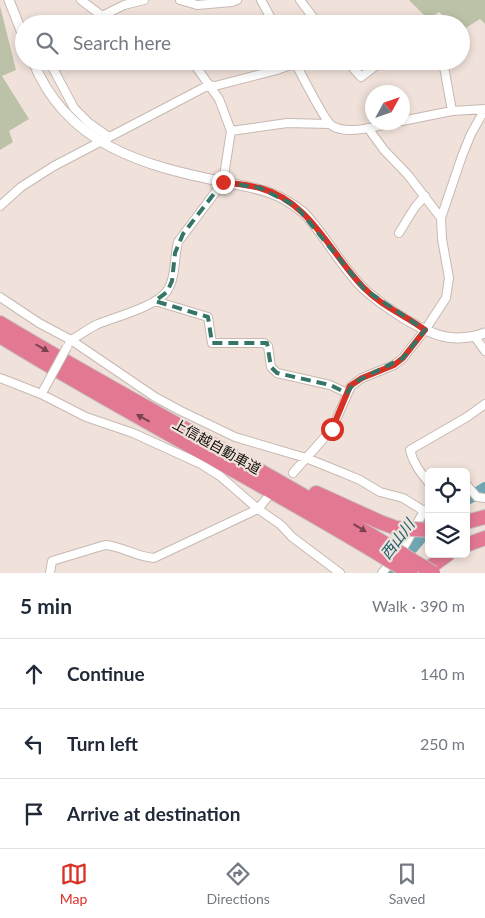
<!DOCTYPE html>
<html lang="en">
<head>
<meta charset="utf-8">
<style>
  :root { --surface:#fff; --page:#f2f2f3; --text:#1f2937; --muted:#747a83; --line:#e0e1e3; --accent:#d93025 }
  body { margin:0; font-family:Lato,"Noto Sans JP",sans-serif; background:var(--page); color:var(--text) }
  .controls { position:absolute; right:15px; bottom:15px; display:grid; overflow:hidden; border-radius:8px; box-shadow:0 2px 8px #0003 }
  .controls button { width:45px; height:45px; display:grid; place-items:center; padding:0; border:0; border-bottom:1px solid var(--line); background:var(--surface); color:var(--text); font:25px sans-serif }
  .compass { position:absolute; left:365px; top:85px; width:45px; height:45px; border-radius:50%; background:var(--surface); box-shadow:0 2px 8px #0003; rotate:50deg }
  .stop { position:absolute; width:15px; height:15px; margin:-11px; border:4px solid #d93025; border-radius:50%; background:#fff }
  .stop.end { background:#d93025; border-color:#fff; box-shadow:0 1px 5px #0008 }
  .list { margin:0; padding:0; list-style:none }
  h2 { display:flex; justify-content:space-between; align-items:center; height:65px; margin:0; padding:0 20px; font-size:21px }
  h2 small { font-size:16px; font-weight:400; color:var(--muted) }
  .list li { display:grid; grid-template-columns:32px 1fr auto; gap:15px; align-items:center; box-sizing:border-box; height:70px; padding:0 20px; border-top:1px solid var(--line) }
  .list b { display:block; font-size:19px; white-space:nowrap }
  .list em { font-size:16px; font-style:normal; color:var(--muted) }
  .icon { flex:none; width:28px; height:28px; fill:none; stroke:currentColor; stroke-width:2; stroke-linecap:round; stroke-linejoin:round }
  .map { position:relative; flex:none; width:485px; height:573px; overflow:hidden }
  .search { position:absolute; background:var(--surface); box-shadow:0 2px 8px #0003; left:15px; right:15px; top:15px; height:55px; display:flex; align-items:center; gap:12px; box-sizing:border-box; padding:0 18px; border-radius:28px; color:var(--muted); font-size:19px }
  .sheet { height:275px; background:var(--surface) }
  nav { display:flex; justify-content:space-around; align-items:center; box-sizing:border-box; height:70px; border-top:1px solid var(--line); background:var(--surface); font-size:14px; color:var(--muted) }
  nav a { display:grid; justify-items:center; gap:2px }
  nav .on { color:var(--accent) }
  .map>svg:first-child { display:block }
</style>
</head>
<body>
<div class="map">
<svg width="485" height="573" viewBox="0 0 485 573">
  <rect width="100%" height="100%" fill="#f0e2da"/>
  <path fill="#bcc2a7" d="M 409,0 L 485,0 L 485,24 L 480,19 L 461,31 L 461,24 L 452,24 L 439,12 L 428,19 Z
    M 0,6 L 16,70 L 2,76 L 29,119 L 9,131 L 13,142 L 0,150 Z"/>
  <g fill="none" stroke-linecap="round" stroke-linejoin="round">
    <path stroke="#6fa6b1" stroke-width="12" d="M 466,500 L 485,488
      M 391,573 L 423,535 L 429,524"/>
    <defs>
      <path id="minor" d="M 81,0 L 102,16 L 117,24
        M 180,0 L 197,5 L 232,2 L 237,0
        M 261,0 L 274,24
        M 300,0 L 318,24
        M 102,16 L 124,5 L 144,0
        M 49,61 L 74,108 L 89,123 L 109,137
        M 294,61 C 301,73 323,118 331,125 C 346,136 378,126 395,122
        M 347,61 L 361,77 L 382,61
        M 443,61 L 452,111
        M 402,121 L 452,111 L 485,109
        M 368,128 L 384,150 L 408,175 L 441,218
        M 231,131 L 287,123 L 330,124
        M 0,206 L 21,187 L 54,166 L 209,85 L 215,86 L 277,70 L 300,61
        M 399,233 L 415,207 L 425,196
        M 0,297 L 39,323 L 71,340 L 155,397 L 181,411 L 235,437 L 306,458 L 341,472 L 360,480 L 380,492 L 403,498 L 424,511 L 429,508
        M 155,301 L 208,317 L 212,343 L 264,343 L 268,346 L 271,367 L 277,373 L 330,385 L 347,393
        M 475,337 L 485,351
        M 69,343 L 71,340 C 80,335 89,328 98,324 C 116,317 157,306 167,291 C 176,278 174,257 178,242 L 223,182 L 231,131 L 219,99 L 192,61
        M 0,378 L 41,394 L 86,417 L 133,433 L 201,464 L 220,476 L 258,509 L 281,525 L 292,537 L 340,573
        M 293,473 L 332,429 L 351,386 L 362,378 L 394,365 L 403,358 L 425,330 L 446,298 L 449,278 L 442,239 L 441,218 L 462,156 L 471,134 L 485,109
        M 429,483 C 420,472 413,463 410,450 L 467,417 L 485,404
        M 466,484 L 477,497 L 485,498
        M 50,573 L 52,561 L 105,545 C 122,546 136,557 154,558 L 258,509 L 267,498
        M 382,573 L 405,545 L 424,511"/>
      <path id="tertiary" d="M 9,0 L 24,38
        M 33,61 C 66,145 144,166 224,182 C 258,189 276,190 304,213 C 326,236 341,267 364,289 C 383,306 422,333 447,337 C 459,339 474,337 485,333"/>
      <path id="motorway" d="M 0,323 C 128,400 261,468 389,546
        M 0,336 C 125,413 257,480 382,556
        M 316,493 L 380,522 L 396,528
        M 466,522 L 485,517
        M 466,545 L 485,538
        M 422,573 L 448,554"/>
    </defs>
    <use href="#minor" stroke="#c6b9b1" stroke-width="10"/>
    <use href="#tertiary" stroke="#c6b9b1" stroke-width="11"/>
    <use href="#motorway" stroke="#c6c5c4" stroke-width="16"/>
    <use href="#minor" stroke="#fff" stroke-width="8"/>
    <use href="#tertiary" stroke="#fff" stroke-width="9"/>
    <use href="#motorway" stroke="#e37892" stroke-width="14"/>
    <defs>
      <path id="minor-bridge" d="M 43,391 L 67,347"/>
      <path id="motorway-bridge" d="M 396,528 L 429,530
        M 389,546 L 433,573
        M 382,556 L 410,573"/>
    </defs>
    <use href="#minor-bridge" stroke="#c6b9b1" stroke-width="10" stroke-linecap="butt"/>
    <use href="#motorway-bridge" stroke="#c6c5c4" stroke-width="16" stroke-linecap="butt"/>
    <use href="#minor-bridge" stroke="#fff" stroke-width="8"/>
    <use href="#motorway-bridge" stroke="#e37892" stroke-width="14"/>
  </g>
  <defs><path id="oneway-solid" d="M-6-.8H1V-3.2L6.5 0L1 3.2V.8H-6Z" transform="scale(1.25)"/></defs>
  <g fill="#7a424e">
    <use href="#oneway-solid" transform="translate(42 348) rotate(30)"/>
    <use href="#oneway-solid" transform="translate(143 418) rotate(-151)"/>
    <use href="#oneway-solid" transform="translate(360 528) rotate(31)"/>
  </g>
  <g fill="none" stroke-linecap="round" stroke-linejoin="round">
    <path stroke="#d93025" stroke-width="6" d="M 223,182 C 235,184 248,185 260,188 C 311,202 329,252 363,287 C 381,306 405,315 425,330 L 403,358 L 394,365 L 362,378 L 350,386 L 332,429"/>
  </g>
  <path fill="none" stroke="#357565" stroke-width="4" stroke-dasharray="10 6" stroke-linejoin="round" d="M 223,182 L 260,188 L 296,206 L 364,289 L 425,330 L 403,358 L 355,382 L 347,393 L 330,385 L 277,373 L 271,367 L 267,343 L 212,343 L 208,317 L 155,301 L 167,292 L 172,281 L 175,253 L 183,234 Z"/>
  <g text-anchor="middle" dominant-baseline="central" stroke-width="4.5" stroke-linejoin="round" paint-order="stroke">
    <g font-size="14" fill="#100c09" stroke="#f0e2da">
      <text transform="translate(217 446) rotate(29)">上信越自動車道</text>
    </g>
    <g font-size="15" font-style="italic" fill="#15606d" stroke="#f0e2da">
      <text transform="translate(397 539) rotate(-53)">西山川</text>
    </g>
  </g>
</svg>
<div class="controls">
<button><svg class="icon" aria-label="locate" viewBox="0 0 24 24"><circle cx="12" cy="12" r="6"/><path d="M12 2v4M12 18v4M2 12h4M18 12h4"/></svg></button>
<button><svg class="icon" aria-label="layers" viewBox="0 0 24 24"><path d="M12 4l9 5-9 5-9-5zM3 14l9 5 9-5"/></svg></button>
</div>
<svg class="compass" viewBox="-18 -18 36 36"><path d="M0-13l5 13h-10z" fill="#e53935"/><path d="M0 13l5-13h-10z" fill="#747a83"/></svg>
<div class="stop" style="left:332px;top:429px"></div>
<div class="stop end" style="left:223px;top:182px"></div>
<div class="search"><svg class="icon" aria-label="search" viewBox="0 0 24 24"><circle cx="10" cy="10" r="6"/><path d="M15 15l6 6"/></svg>Search here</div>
</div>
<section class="sheet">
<h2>5 min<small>Walk · 390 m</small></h2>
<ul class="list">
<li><svg class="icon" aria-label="ahead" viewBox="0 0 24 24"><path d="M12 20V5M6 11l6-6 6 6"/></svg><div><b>Continue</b></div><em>140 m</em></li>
<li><svg class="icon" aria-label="left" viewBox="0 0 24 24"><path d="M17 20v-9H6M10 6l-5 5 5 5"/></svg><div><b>Turn left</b></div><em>250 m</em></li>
<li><svg class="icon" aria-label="arrive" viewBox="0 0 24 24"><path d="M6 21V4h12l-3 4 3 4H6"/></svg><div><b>Arrive at destination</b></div></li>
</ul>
</section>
<nav>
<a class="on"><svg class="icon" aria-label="map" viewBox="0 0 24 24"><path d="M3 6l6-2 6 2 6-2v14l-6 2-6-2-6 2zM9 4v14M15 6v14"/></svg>Map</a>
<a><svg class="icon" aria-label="directions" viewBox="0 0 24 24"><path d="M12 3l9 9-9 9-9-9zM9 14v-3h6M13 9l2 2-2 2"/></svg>Directions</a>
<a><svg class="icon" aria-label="saved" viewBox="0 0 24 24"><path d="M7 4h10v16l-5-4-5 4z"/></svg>Saved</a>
</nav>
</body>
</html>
